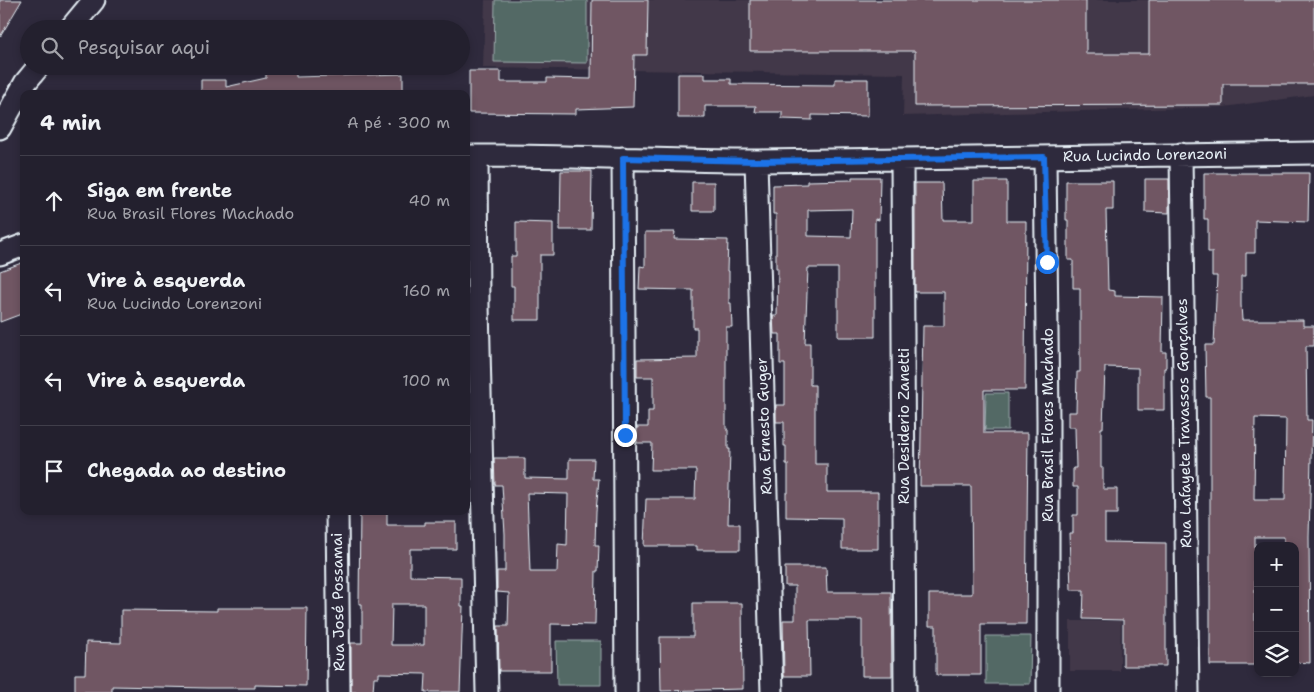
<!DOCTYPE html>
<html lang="pt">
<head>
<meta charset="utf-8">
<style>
  :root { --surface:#23202e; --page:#2f2d3a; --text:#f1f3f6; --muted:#a3a3aa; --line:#403e4a }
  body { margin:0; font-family:"Shantell Sans",sans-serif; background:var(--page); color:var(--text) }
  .controls { position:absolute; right:15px; bottom:15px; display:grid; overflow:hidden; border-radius:10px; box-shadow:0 2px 8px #0003 }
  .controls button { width:45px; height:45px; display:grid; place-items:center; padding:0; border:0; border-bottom:1px solid var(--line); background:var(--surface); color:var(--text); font:25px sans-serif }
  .stop { position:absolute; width:15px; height:15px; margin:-11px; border:4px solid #1a73e8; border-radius:50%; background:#fff }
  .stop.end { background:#1a73e8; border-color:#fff; box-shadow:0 1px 5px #0008 }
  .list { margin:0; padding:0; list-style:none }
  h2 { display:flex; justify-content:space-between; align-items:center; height:65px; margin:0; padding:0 20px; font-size:21px }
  h2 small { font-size:16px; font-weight:400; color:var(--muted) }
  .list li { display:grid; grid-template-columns:32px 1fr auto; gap:15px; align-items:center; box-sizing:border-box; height:90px; padding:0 20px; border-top:1px solid var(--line) }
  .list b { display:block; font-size:19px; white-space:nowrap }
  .list p { margin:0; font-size:16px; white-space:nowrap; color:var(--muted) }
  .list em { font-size:16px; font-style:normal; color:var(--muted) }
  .icon { flex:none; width:28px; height:28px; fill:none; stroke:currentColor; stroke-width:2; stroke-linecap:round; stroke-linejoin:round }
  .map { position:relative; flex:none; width:1314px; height:692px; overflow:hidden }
  .search { position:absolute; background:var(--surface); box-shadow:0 2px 8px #0003; left:20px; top:20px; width:450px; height:55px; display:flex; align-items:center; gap:12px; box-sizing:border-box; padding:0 18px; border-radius:28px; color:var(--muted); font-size:19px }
  .panel { position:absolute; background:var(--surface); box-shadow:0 2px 8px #0003; left:20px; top:90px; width:450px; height:425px; border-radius:10px }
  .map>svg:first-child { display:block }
</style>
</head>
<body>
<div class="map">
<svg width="1314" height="692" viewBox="0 0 1314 692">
  <rect width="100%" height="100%" fill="#2f2a3d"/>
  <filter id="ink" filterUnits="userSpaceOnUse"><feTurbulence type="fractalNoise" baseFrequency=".02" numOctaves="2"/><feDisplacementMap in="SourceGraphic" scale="10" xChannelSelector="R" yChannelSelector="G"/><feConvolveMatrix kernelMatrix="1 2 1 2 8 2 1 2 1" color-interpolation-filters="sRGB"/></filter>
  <g filter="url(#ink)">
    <path fill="#423848" d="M 485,0 L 1314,0 L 1314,95 L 1224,107 L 903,116 L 904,74 L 483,68 Z
      M 466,176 L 472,176 L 472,351 L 466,351 Z
      M 1070,621 L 1121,621 L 1120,671 L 1070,671 Z"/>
    <path fill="#536965" stroke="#9eadae" d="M 495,0 L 587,0 L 587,63 L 494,62 Z
      M 986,393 L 1008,393 L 1008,430 L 985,430 Z
      M 986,636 L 1031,636 L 1030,684 L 986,684 Z
      M 556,641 L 601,641 L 601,685 L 557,685 Z"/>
    <path fill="#6f5763" stroke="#e8f1f8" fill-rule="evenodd" d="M 0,0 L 22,0 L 0,37 Z
      M 592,0 L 648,0 L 647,55 L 634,55 L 633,107 L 576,109 L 576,114 L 469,113 L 469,71 L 501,71 L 501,82 L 547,82 L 547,78 L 591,79 Z
      M 750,0 L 1086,0 L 1086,54 L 1149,54 L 1149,0 L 1314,0 L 1314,84 L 1223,84 L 1223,105 L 915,106 L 915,51 L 750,51 Z
      M 266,70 L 296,70 L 296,77 L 403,74 L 403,94 L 201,94 L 201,80 L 226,80 L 226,87 L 266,78 Z
      M 678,74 L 705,74 L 705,79 L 731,79 L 731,84 L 835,85 L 835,79 L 868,79 L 868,116 L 812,115 L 812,120 L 782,119 L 782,112 L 755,112 L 756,106 L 705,106 L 705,118 L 678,118 Z
      M 561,171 L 592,171 L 591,230 L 560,230 Z
      M 1204,173 L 1309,173 L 1308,222 L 1255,220 L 1255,253 L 1246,253 L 1246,276 L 1241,276 L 1241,305 L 1242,320 L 1303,320 L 1303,326 L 1314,326 L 1314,346 L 1306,346 L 1307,420 L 1312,420 L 1309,537 L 1310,663 L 1295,662 L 1295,546 L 1284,546 L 1284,537 L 1255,537 L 1255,665 L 1210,665 L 1210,397 L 1206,397 L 1205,345 L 1214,345 L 1217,276 L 1212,276 L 1212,252 L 1208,252 L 1208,219 L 1204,219 ZM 1255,418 L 1286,419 L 1285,500 L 1254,500 Z
      M 852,177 L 880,177 L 879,220 L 875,219 L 875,337 L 838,337 L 838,268 L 808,268 L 805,343 L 810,343 L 810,385 L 815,385 L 815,464 L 827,464 L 827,492 L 878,492 L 878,549 L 842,549 L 842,518 L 786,517 L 786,493 L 788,493 L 788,464 L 786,464 L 786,446 L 784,446 L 784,422 L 776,422 L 776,405 L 785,405 L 785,364 L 780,364 L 780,334 L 774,334 L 773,316 L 777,316 L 778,268 L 776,268 L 776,214 L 773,214 L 773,185 L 807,184 L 807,181 L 852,180 ZM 852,209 L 851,237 L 808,236 L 808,210 Z
      M 1145,179 L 1169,179 L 1169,213 L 1145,212 Z
      M 974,181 L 1007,181 L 1007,221 L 1026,221 L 1025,390 L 984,390 L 984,433 L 1028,433 L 1026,624 L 981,624 L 981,675 L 936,675 L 936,626 L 929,626 L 929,594 L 972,594 L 971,486 L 920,486 L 923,326 L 944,326 L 944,292 L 915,292 L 915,183 L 942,183 L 943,220 L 974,220 Z
      M 1066,181 L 1113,181 L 1113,210 L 1106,210 L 1108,290 L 1115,291 L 1115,296 L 1163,297 L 1162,352 L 1166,352 L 1166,368 L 1164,368 L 1164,410 L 1138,410 L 1138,368 L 1105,367 L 1103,428 L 1101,428 L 1101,468 L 1103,468 L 1103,489 L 1117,489 L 1117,514 L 1105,514 L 1105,542 L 1166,543 L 1166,666 L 1123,666 L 1123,620 L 1083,619 L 1084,590 L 1071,590 L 1069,533 L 1073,533 L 1073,515 L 1078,515 L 1078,487 L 1073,487 L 1073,468 L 1076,468 L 1075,427 L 1068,427 L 1068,412 L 1076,412 L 1077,372 L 1080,372 L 1080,288 L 1073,288 L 1073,260 L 1068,260 L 1068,220 L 1066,220 Z
      M 692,182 L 714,182 L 714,211 L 692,211 Z
      M 516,222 L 553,223 L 553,255 L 540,255 L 540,320 L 514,320 L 514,286 L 511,286 L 511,256 L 516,256 Z
      M 645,232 L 675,232 L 674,239 L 728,240 L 727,271 L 729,271 L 729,303 L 731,303 L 732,327 L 726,327 L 726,429 L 728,429 L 728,449 L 730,449 L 728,524 L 740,524 L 740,550 L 697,550 L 697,546 L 644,546 L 646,499 L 695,499 L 696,470 L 651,470 L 652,443 L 637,443 L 637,427 L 648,427 L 648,411 L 653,411 L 653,377 L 637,377 L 637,359 L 697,358 L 697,328 L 693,328 L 693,290 L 639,289 L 640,266 L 645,267 Z
      M 24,262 L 24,313 L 0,322 L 0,271 Z
      M 494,458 L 525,458 L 525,478 L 569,479 L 569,459 L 594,459 L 593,479 L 599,479 L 596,511 L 595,545 L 599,545 L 598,571 L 596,571 L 595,625 L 551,624 L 551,671 L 499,671 L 498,626 L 508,626 L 509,593 L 497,592 L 497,571 L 505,571 L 505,534 L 502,485 L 495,485 ZM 527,493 L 568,494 L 567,545 L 558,544 L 557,572 L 530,572 Z
      M 360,511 L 387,511 L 387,525 L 425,525 L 425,522 L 456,522 L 456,549 L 410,549 L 410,576 L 461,577 L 461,606 L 463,606 L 460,692 L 425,692 L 426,674 L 379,673 L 379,677 L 374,677 L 373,692 L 351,692 L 351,643 L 362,643 L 362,604 L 359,604 ZM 392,604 L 424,604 L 424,645 L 391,645 Z
      M 785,567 L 826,567 L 827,592 L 891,592 L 892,676 L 862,676 L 862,620 L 809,620 L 810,676 L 784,676 L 783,620 L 795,620 L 795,586 L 785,586 Z
      M 693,603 L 742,603 L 743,689 L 661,691 L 660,637 L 693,637 Z
      M 217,608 L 307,608 L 306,686 L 255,685 L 255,688 L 207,688 L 112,686 L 112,692 L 75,692 L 75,674 L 85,674 L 86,642 L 121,643 L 121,610 L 217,611 Z"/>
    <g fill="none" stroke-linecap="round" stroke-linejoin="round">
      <defs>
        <path id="street" d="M 70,29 L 94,0
          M 0,128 L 25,83 L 39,66
          M 1181,154 L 1188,692
          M 466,156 C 564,155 662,161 760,161 C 945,160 1129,154 1314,153
          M 477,156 L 478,305 L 487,692
          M 1045,157 L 1048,420 L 1048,692
          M 623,158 L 626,692
          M 902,160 L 905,692
          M 756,161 L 772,692
          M 0,254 L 24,245
          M 337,511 L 339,692"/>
      </defs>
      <use href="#street" stroke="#e8f1f8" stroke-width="25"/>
      <use href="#street" stroke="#2f2a3d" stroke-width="21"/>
    </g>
  </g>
  <g fill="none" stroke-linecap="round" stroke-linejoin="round" filter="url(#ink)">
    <path stroke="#1a73e8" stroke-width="6" d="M 625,435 L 623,158 L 756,161 L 1044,157 L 1047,262"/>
  </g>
  <g text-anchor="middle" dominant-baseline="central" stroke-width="4" stroke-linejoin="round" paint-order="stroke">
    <g font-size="15" fill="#e8f1f8" stroke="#2f2a3d">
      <text transform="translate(1145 155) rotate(-1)">Rua Lucindo Lorenzoni</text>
      <text transform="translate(1184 423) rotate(-91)">Rua Lafayete Travassos Gonçalves</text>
      <text transform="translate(1048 425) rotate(-90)">Rua Brasil Flores Machado</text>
      <text transform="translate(764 426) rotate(-92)">Rua Ernesto Guger</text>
      <text transform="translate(904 426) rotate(-90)">Rua Desiderio Zanetti</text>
      <text transform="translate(338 602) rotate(-91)">Rua José Possamai</text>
    </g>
  </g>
</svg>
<div class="controls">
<button>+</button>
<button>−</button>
<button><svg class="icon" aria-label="layers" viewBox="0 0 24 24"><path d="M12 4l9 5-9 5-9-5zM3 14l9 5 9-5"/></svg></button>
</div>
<div class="stop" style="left:1047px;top:262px"></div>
<div class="stop end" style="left:625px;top:435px"></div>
<div class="search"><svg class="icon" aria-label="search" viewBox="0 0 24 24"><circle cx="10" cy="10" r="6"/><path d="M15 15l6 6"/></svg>Pesquisar aqui</div>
<section class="panel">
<h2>4 min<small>A pé · 300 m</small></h2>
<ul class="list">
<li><svg class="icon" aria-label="ahead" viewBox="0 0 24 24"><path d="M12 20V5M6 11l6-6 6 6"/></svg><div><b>Siga em frente</b><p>Rua Brasil Flores Machado</p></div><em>40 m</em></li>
<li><svg class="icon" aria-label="left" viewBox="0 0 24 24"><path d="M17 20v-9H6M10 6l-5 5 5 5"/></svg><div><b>Vire à esquerda</b><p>Rua Lucindo Lorenzoni</p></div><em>160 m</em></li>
<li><svg class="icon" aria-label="left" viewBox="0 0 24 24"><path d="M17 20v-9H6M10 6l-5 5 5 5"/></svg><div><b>Vire à esquerda</b></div><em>100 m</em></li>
<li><svg class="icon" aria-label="arrive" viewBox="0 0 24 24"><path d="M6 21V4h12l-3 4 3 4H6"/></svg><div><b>Chegada ao destino</b></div></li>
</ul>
</section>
</div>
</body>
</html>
